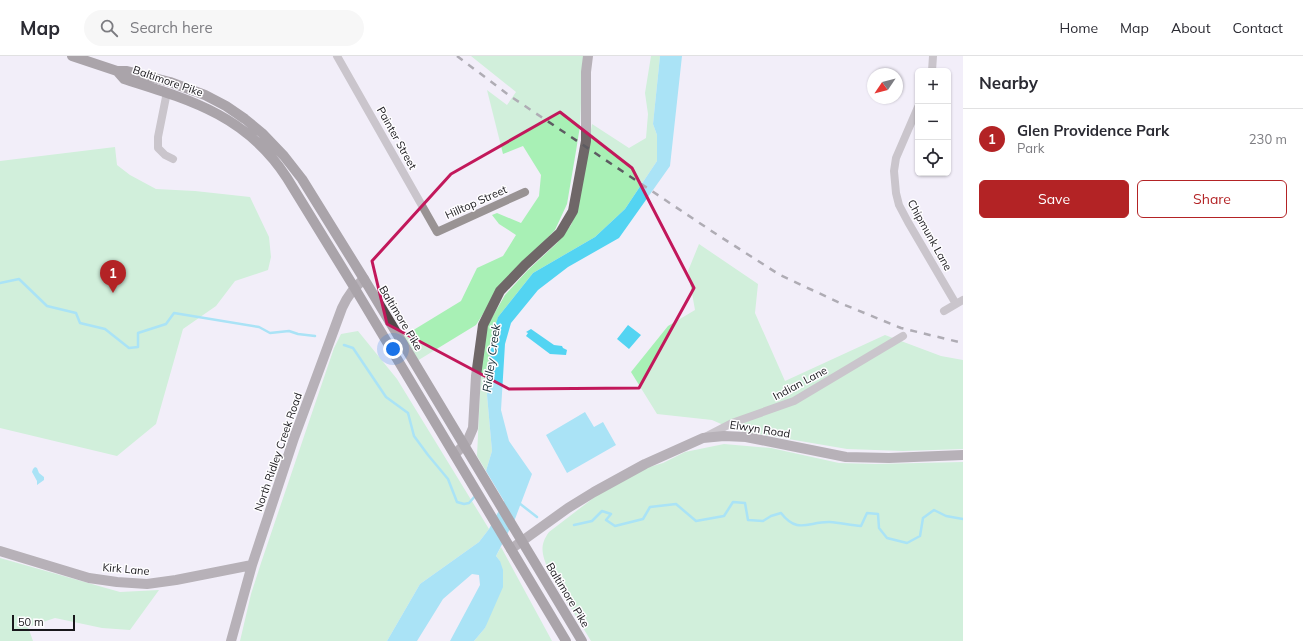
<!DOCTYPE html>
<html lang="en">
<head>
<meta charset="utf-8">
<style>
  :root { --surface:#fff; --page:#f7f7f7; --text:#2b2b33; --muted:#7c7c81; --line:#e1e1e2; --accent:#b32325 }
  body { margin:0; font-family:Mulish,sans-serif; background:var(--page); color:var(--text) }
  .controls { position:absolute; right:12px; top:12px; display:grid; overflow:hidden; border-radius:6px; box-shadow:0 1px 3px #0004 }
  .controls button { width:36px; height:36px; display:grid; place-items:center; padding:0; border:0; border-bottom:1px solid var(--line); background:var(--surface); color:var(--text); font:20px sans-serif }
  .compass { position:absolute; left:867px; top:12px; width:36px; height:36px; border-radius:50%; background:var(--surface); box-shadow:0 1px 3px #0004; rotate:235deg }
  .scale { position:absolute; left:12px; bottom:10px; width:63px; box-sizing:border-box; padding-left:4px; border:2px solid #18171b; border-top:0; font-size:11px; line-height:14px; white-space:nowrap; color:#18171b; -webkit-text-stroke:3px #fefdff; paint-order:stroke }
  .you { position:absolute; left:393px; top:293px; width:14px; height:14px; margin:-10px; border:3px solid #fff; border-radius:50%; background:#1a73e8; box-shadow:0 0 0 6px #1a73e833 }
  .badge { display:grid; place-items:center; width:26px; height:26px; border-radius:50%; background:var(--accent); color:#fff; font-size:13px; font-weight:700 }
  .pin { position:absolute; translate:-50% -33px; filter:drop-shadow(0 1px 2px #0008) }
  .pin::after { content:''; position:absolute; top:21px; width:14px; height:12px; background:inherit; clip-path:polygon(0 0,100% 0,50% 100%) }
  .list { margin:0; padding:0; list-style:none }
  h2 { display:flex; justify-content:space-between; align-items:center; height:52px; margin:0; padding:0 16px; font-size:17px }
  h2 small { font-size:13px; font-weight:400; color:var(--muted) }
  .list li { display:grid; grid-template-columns:26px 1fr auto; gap:12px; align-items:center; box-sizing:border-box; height:60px; padding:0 16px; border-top:1px solid var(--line) }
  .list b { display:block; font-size:15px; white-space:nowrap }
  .list p { margin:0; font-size:13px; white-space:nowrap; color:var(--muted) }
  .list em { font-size:13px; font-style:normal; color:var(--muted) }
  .actions { display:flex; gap:8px; padding:12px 16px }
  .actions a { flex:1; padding:9px 0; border:1px solid var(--accent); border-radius:6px; text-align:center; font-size:14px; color:var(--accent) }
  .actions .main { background:var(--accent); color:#fff }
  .icon { flex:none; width:22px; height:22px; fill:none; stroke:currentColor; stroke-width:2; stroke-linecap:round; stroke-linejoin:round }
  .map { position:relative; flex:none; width:963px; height:585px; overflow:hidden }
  header { display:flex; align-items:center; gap:24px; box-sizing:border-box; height:56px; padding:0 20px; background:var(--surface); border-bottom:1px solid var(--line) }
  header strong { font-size:19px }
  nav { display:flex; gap:22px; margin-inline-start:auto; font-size:14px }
  .search { width:280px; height:36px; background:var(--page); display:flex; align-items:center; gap:10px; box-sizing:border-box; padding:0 14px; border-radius:22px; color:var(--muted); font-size:15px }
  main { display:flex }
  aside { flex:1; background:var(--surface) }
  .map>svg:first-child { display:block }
</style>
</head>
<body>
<header>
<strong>Map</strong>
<div class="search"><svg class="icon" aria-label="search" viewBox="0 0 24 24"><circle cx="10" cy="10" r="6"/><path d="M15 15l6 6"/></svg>Search here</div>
<nav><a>Home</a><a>Map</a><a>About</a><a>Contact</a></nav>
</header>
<main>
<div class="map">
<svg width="963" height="585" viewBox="0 0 963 585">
  <rect width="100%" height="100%" fill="#f2eef9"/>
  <path fill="#a8f0b5" d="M 471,0 L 583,0 L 580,70 L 576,95 L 567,148 L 555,174 L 498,234 L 476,269 L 417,305 L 402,281 L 461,245 L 477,212 L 503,200 L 516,179 L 499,168 L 492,159 L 497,157 L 521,167 L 539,140 L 541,119 L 523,90 L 503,98 L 487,34 L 507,49 L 516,36 Z
    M 651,0 L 660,0 L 653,68 L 657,79 L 657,105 L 625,153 L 595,181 L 533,217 L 498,261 L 487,339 L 492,395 L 486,415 L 477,400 L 482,294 L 486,272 L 505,239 L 527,215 L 557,187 L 571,169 L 578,150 L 592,68 L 629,92 L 646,82 L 648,58 L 645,37 Z
    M 115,91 L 117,109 L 130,119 L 156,133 L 195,135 L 250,141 L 269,181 L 271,201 L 268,214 L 235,225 L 216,250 L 183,273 L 156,368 L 117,400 L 0,372 L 0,105 Z
    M 699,188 L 758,228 L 755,257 L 785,325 L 885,279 L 941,300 L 963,304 L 963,393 L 903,395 L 847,393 L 735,374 L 712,364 L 657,358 L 631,316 L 668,270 L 695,254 L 688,215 Z
    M 358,275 L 397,323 L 489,473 L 479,486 L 420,528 L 387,585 L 240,585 L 251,538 L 261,507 L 334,292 L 341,278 Z
    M 724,388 L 771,392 L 839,407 L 875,408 L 963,406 L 963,585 L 591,585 L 549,516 C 543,500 538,491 549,476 L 596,440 L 646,412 L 663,407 L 685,396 Z
    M 501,491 L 552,585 L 474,585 L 485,572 L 500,505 L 496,500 Z
    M 0,502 L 120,536 L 159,534 L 130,574 L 102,572 L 55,562 L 28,571 L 33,585 L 0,585 Z"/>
  <path fill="#53d4f2" d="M 660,0 L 682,0 L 670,110 L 619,182 L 568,211 L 538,234 L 511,267 L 505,288 L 501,354 L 509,385 L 532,418 L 515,463 L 496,500 L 500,505 L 503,514 L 503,531 L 485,572 L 474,585 L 450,585 L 480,529 L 479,519 L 472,518 L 443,543 L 417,585 L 387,585 L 420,528 L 479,486 L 489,473 L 504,445 L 486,415 L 492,395 L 487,339 L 491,284 L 498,261 L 533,217 L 595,181 L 625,153 L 657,105 L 657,79 L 653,68 Z
    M 628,269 L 641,279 L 629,293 L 617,283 Z
    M 531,273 L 554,289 L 562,290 L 563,292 L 567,294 L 566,299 L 550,298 L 526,280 L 528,277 L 526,276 Z
    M 585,356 L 594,371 L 603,366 L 616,389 L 567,417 L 546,379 Z
    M 35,411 L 37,412 L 39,417 L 44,421 L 44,424 L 37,429 L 37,425 L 32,416 L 33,413 Z"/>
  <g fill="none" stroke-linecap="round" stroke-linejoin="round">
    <path stroke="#53d4f2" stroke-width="2.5" d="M 0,227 L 19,223 L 47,250 L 76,257 L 80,267 L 105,273 L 129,292 L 138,291 L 138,277 L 166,268 L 174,257 L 259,271 L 270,277 L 289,275 L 298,278 L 315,280
      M 344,289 L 353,292 L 386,341 L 408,357 L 414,380 L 428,399 L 448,423 L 457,446 L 464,448 L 469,447 L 476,439
      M 519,447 L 537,461
      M 574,469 L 592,465 L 602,455 L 611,458 L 606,464 L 615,470 L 643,463 L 650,451 L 676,448 L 696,465 L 724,460 L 733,446 L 745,447 L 748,464 L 763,465 L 771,460 L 781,457 C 798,479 809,465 830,466 C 840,467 851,469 861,470 L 867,457 L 878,458 L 879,472 L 887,482 L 907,487 L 920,480 L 923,462 L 934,454 L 946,460 L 963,463"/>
    <path stroke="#999394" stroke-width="8" d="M 337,0 L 437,176 L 525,136
      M 932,15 L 933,0
      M 167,36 L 158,81 L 158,92 L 165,99 L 173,103
      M 918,51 L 896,102 L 894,115 L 896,137 L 899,149 L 908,166 L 956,248
      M 944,255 L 963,244
      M 705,381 L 732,367 L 794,345 L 903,280"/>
    <path stroke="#6f6768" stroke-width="10" d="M 455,398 L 467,386 L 473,372 L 476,320 L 483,269 L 500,235 L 525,209 L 560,177 L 573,155 L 586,85 L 586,16 L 588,0
      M 511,493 L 568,452 L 594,436 L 645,408 L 703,382 L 724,380 L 746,381 L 846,401 L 889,402 L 963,399
      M 0,495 L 89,522 L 117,526 L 147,528 L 176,524 L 252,509
      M 231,585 L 252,509 L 294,382 L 342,252 C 348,239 354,232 364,223"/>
    <path stroke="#52494a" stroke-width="10" d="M 72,0 L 117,15 L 127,15 L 170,26 L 205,39 L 226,50 L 245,63 L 262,77 L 284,100 L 302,123 L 364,223 L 582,585
      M 117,15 L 124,23 C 191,44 247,60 287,122 L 354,231 L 566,585"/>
    <path stroke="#5d5b61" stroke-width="2.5" stroke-dasharray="7 7" stroke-linecap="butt" d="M 457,0 L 510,40 L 713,176 L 780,219 L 840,247 L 901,272 L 963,287"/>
  </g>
  <path d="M0 0H963V585H0ZM 560,56 L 632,112 L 694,232 L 639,332 L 509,333 L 387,268 L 372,205 L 451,118 Z" fill="#f2eef9" fill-opacity=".55" fill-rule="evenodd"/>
  <path fill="none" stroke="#c2185b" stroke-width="3" stroke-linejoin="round" d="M 560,56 L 632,112 L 694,232 L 639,332 L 509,333 L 387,268 L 372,205 L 451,118 Z"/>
  <g text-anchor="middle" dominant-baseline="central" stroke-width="3" stroke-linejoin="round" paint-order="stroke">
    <g font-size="11" fill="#18171b" stroke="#fefdff">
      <text transform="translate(168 25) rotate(19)">Baltimore Pike</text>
      <text transform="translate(397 82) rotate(61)">Painter Street</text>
      <text transform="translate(476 146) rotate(-24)">Hilltop Street</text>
      <text transform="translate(930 179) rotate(61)">Chipmunk Lane</text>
      <text transform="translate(401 262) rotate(59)">Baltimore Pike</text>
      <text transform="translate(800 327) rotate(-28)">Indian Lane</text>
      <text transform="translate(760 373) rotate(9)">Elwyn Road</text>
      <text transform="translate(278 396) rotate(-71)">North Ridley Creek Road</text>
      <text transform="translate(126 513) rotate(5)">Kirk Lane</text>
      <text transform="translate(568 539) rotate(59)">Baltimore Pike</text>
    </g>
    <g font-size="12" font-style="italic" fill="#20363c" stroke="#fefdff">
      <text transform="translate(491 302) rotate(-82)">Ridley Creek</text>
    </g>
  </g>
</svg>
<div class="controls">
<button>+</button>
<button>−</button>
<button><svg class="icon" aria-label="locate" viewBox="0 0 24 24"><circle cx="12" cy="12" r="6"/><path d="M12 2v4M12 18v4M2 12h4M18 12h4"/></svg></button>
</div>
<svg class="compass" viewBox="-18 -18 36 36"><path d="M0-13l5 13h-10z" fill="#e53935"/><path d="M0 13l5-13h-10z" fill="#7c7c81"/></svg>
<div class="scale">50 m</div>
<div class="you"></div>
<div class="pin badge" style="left:113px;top:237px">1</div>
</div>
<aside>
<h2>Nearby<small></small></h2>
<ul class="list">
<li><span class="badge">1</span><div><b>Glen Providence Park</b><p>Park</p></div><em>230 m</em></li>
</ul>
<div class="actions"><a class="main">Save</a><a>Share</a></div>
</aside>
</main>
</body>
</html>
